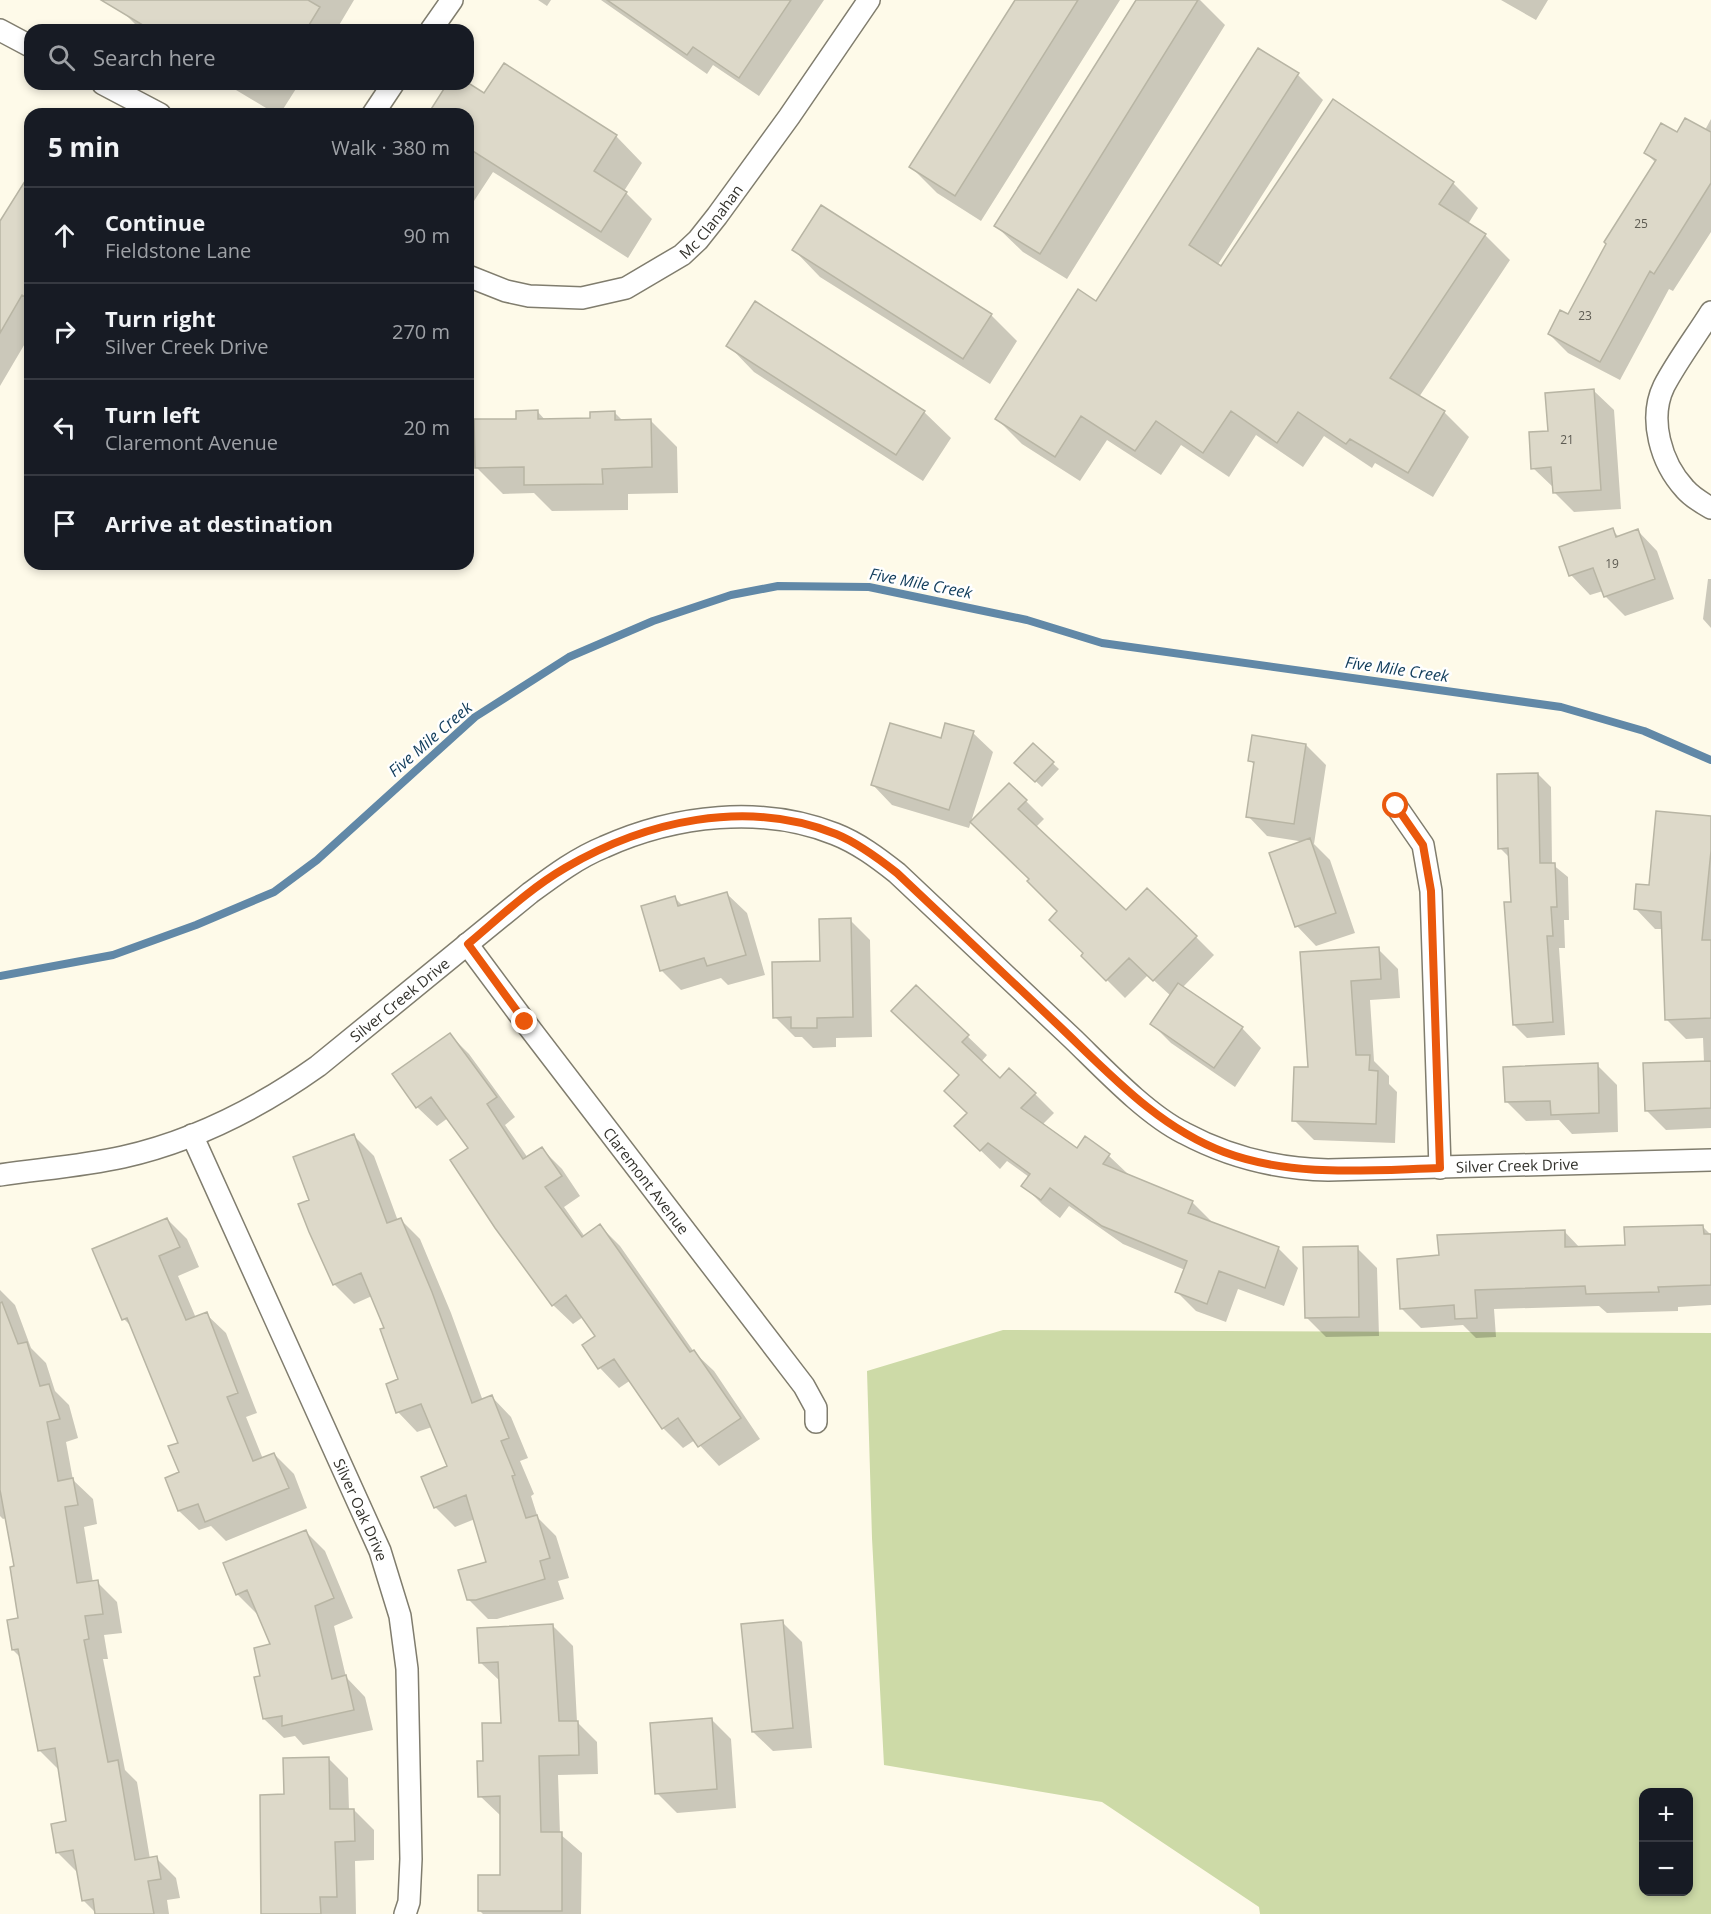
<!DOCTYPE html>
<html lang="en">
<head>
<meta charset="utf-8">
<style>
  :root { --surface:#171b24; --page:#242831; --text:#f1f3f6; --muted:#9ea1a6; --line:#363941 }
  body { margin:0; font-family:"Open Sans",sans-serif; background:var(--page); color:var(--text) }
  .controls { position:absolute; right:18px; bottom:18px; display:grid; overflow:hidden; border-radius:12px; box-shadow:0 3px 9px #0003 }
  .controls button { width:54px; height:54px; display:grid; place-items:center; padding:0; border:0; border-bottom:2px solid var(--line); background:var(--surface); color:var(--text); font:30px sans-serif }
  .stop { position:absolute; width:18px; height:18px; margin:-14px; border:4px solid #ea580c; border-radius:50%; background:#fff }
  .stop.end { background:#ea580c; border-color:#fff; box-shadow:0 2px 6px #0008 }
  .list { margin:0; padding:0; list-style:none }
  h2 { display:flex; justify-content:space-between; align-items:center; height:78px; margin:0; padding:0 24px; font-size:26px }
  h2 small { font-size:20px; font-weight:400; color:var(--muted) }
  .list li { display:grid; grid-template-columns:39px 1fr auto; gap:18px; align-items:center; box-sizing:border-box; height:96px; padding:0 24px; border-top:2px solid var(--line) }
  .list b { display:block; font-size:22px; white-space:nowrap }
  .list p { margin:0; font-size:20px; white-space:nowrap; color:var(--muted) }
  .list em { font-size:20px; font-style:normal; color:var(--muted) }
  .icon { flex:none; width:33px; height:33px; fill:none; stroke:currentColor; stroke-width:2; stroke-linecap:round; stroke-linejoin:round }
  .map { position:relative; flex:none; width:1711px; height:1914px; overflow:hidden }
  .search { position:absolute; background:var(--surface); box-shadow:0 3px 9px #0003; left:24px; top:24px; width:450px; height:66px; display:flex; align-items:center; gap:15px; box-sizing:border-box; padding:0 21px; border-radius:18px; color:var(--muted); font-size:22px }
  .panel { position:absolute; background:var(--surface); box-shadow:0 3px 9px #0003; left:24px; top:108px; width:450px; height:462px; border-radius:18px }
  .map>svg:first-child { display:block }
</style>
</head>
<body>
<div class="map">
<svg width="1711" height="1914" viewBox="0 0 1711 1914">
  <rect width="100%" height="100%" fill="#fefae9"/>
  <path fill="#cddaa7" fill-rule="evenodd" d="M 1003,1330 L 1711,1333 L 1711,1914 L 1260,1914 L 1259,1907 L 1102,1802 L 884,1765 L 872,1538 L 867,1371 ZM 1644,1792 L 1688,1792 L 1688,1892 L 1644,1892 Z"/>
  <path fill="#0003" d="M 127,0 L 354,0 L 338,27 L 341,30 L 141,30 L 121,10 Z
    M 538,0 L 551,0 L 547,6 Z
    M 601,0 L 824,0 L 759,96 L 713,65 L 707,74 Z
    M 1017,0 L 1120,0 L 981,221 L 937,193 L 911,167 Z
    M 1138,0 L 1200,0 L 1225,25 L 1067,279 L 1023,252 L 996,226 Z
    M 1501,0 L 1548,0 L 1536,20 Z
    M 1298,75 L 1323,100 L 1217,266 L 1221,268 L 1334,101 L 1453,183 L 1478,208 L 1468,224 L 1485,235 L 1510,260 L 1419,397 L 1444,412 L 1469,437 L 1433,497 L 1375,463 L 1372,468 L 1324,436 L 1303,467 L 1256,435 L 1229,477 L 1181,445 L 1161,475 L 1107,440 L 1080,481 L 1022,444 L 997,419 Z
    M 226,84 L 299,84 L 280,114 L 276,114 Z
    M 449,84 L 467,84 L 485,95 L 616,136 L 642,163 L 624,191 L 652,219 L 628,258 L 493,172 L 474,201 L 468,197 L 468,114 L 430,114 Z
    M 1711,119 L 1711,232 L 1673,291 L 1669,289 L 1620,380 L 1568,353 L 1549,334 L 1569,316 L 1656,163 L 1645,152 L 1677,134 L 1705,130 Z
    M 30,175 L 30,335 L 0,386 L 0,224 Z
    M 794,250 L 991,315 L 1017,341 L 990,384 L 820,277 Z
    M 755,303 L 924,412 L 951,438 L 923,481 L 754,372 L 728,345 Z
    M 1594,391 L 1614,410 L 1621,509 L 1574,512 L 1554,492 L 1554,488 L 1533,468 L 1550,432 Z
    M 538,412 L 546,421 L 592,420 L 615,413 L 623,421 L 651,421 L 677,447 L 678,493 L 628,494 L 628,510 L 552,511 L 534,493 L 503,494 L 476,467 L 518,420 Z
    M 1612,530 L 1619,537 L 1638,531 L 1657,551 L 1674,599 L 1625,616 L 1605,596 L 1603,591 L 1590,595 L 1571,575 Z
    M 1708,579 L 1711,579 L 1711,628 L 1703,619 Z
    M 973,733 L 993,752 L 969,828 L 892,805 L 873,785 L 942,740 Z
    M 1033,745 L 1059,769 L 1042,787 L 1016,763 Z
    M 1306,745 L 1326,765 L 1314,844 L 1330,860 L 1355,933 L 1316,946 L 1297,926 L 1305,842 L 1267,836 L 1248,816 L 1255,766 L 1250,760 Z
    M 1538,774 L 1551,787 L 1552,864 L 1568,877 L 1569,920 L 1564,920 L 1565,948 L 1559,948 L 1565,1035 L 1527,1038 L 1514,1025 L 1510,858 L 1500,848 Z
    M 1026,801 L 1044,819 L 1036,827 L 1126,912 L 1196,937 L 1214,955 L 1182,988 L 1242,1028 L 1261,1048 L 1235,1087 L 1171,1043 L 1152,1024 L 1171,996 L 1148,975 L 1125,998 L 1101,974 L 1059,911 L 1031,879 L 972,822 Z
    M 1711,818 L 1711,1128 L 1666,1130 L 1646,1110 L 1704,1062 L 1703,1038 L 1686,1039 L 1666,1019 L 1663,929 L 1655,929 L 1636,909 L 1651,886 Z
    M 727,894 L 747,913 L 765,975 L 728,985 L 721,978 L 681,990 L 661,970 L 675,898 L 683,906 Z
    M 850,920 L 870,940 L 872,1037 L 836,1038 L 836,1047 L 813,1048 L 802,1037 L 795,1037 L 775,1017 L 821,962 Z
    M 1378,949 L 1398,969 L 1400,998 L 1370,1000 L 1374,1061 L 1389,1076 L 1389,1084 L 1397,1092 L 1395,1143 L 1314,1140 L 1294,1120 L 1309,1069 L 1301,954 Z
    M 916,987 L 987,1055 L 981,1062 L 1000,1080 L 1035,1094 L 1054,1113 L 1042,1125 L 1077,1150 L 1085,1139 L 1109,1156 L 1128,1174 L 1192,1202 L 1211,1221 L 1210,1223 L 1279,1249 L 1298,1268 L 1284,1306 L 1238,1289 L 1226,1322 L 1196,1311 L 1177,1292 L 1185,1270 L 1123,1244 L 1069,1206 L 1060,1218 L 1042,1204 L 1023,1185 L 1029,1177 L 1007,1161 L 1000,1169 L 975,1145 L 960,1075 Z
    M 450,1035 L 469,1054 L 515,1117 L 505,1125 L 528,1158 L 542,1149 L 562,1169 L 580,1196 L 564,1207 L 585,1237 L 600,1226 L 620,1246 L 694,1352 L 714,1371 L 760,1439 L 719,1466 L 695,1440 L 683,1448 L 663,1428 L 631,1380 L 619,1388 L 600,1368 L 584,1346 L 597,1337 L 583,1317 L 573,1324 L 553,1305 L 470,1148 L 448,1118 L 437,1126 L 417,1107 Z
    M 1597,1065 L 1617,1085 L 1618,1132 L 1572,1134 L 1559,1120 L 1526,1121 L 1506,1101 Z
    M 354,1136 L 374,1156 L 398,1221 L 400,1219 L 420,1239 L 451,1313 L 483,1401 L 492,1397 L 511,1417 L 528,1458 L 520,1461 L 534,1494 L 531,1496 L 538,1518 L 556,1536 L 569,1578 L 558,1581 L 564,1599 L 497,1619 L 488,1619 L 468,1599 L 488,1563 L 475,1519 L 455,1527 L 435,1507 L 449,1467 L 432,1427 L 417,1432 L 398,1412 L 400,1380 L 386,1329 L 372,1296 L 354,1304 L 334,1284 L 311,1201 Z
    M 167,1219 L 187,1239 L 199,1267 L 178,1276 L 196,1318 L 206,1314 L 226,1333 L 257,1413 L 246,1417 L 263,1459 L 274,1454 L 294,1474 L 307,1508 L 226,1541 L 211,1526 L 199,1530 L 179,1511 L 167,1479 L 181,1473 L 180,1444 L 133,1328 L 124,1319 Z
    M 1703,1227 L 1711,1235 L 1711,1305 L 1678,1307 L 1678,1311 L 1607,1313 L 1599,1306 L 1494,1309 L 1496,1337 L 1476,1338 L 1463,1325 L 1421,1328 L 1401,1308 L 1440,1257 L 1564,1231 L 1580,1248 L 1626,1246 Z
    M 1357,1248 L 1377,1268 L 1379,1336 L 1326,1337 L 1306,1317 Z
    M 0,1290 L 15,1305 L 31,1348 L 46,1363 L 55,1391 L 69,1405 L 78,1438 L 66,1442 L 73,1480 L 93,1499 L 97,1524 L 84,1527 L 93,1583 L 97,1582 L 117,1602 L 122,1633 L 104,1635 L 108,1659 L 103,1659 L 125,1770 L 137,1782 L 150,1859 L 156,1858 L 176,1878 L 180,1898 L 167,1900 L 169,1914 L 97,1914 L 83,1900 L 77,1872 L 57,1852 L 68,1822 L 60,1771 L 40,1751 L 21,1658 L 13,1650 L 20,1620 L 16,1567 L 7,1518 L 3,1519 L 0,1516 Z
    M 305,1531 L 325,1551 L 353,1618 L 334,1626 L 346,1677 L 365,1697 L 373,1730 L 303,1745 L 295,1736 L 284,1738 L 264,1719 L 262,1677 L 272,1645 L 257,1614 L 237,1594 Z
    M 782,1622 L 802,1642 L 812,1748 L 773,1751 L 753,1732 Z
    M 553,1626 L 573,1646 L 577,1722 L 597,1742 L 598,1774 L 558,1775 L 560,1834 L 582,1853 L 581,1914 L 483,1914 L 480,1911 L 501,1876 L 501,1816 L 480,1796 L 484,1762 L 503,1724 L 501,1682 L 480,1662 Z
    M 711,1719 L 731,1739 L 736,1808 L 677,1813 L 657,1793 Z
    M 328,1758 L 348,1778 L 349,1810 L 354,1810 L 374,1830 L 374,1860 L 355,1861 L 356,1914 L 263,1914 L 285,1796 Z"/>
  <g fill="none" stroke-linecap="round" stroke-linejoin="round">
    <path stroke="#6188a7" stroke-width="8" d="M 0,976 L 113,955 L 196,925 L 274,892 L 317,860 L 475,717 L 569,657 L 653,621 L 731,595 L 778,586 L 869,587 L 1027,620 L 1102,643 L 1561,707 L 1644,731 L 1711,760"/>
  </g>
  <path fill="#ddd9c9" stroke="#b8b5a4" stroke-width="1.5" d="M 101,0 L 308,0 L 320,7 L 306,30 L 151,30 Z
    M 607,0 L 791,0 L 739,78 L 693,47 L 687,55 Z
    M 1015,0 L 1078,0 L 955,196 L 909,167 Z
    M 1136,0 L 1198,0 L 1040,254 L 994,226 Z
    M 1258,48 L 1299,73 L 1189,245 L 1221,266 L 1333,99 L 1454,182 L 1439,204 L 1486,234 L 1390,378 L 1445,411 L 1408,473 L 1350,439 L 1346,444 L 1298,412 L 1277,443 L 1231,411 L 1203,453 L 1156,421 L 1135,451 L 1081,416 L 1055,457 L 995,419 L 1078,289 L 1096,301 Z
    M 504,63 L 617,135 L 594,171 L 627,192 L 601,232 L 468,148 L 468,114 L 428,114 L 447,84 L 470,84 L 484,93 Z
    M 1685,118 L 1711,132 L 1711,183 L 1654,274 L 1650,271 L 1600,362 L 1548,334 L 1560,310 L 1568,314 L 1606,244 L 1604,242 L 1656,160 L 1644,153 L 1661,123 L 1677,132 Z
    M 30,173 L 30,300 L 22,295 L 0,333 L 0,221 Z
    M 821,205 L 992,314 L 963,359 L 792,250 Z
    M 755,301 L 925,411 L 896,455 L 726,346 Z
    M 1594,389 L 1601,490 L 1553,493 L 1551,467 L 1531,469 L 1529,432 L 1548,431 L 1545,393 Z
    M 538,410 L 538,419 L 590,418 L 590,412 L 615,411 L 615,420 L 651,419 L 652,467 L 602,469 L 603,484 L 524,485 L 524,467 L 475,468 L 474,419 L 516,419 L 516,411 Z
    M 1613,528 L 1616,537 L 1638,529 L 1655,579 L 1604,597 L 1593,568 L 1569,576 L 1559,547 Z
    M 890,723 L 941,738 L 945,723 L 974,731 L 949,810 L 871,785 Z
    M 1252,735 L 1306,744 L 1294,824 L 1246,817 L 1254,762 L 1248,761 Z
    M 1033,743 L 1054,762 L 1035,782 L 1014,763 Z
    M 1538,773 L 1540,863 L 1555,863 L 1557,907 L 1551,907 L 1553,936 L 1547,936 L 1553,1022 L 1513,1025 L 1504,902 L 1511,902 L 1508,848 L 1498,849 L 1497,774 Z
    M 1009,783 L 1027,800 L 1018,809 L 1126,910 L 1147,888 L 1197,936 L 1153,981 L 1129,958 L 1106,981 L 1081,956 L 1083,953 L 1049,920 L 1057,911 L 1027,881 L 1029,879 L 970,822 Z
    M 1656,811 L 1711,816 L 1711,851 L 1702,940 L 1711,940 L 1711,1018 L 1665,1020 L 1661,912 L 1634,909 L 1636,884 L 1649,885 Z
    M 1310,838 L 1336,913 L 1295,927 L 1269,853 Z
    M 727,892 L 746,955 L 707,966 L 704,958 L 660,971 L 641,906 L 675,896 L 678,906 Z
    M 851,918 L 853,1017 L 817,1018 L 817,1028 L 791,1028 L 791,1017 L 773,1018 L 772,962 L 820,961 L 819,919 Z
    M 1379,947 L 1381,979 L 1351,981 L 1356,1055 L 1370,1055 L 1369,1070 L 1378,1071 L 1376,1124 L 1292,1121 L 1294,1067 L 1308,1067 L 1300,952 Z
    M 1178,983 L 1243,1027 L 1214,1068 L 1150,1024 Z
    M 916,985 L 969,1035 L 962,1042 L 1000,1078 L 1009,1068 L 1036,1093 L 1021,1108 L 1077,1148 L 1085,1136 L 1110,1154 L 1103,1164 L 1193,1201 L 1188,1213 L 1279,1247 L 1265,1288 L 1219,1271 L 1207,1304 L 1175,1292 L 1187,1261 L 1102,1226 L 1050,1188 L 1041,1200 L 1021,1186 L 1030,1174 L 988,1143 L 980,1151 L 954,1126 L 967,1113 L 944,1091 L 959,1075 L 891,1011 Z
    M 450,1033 L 497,1097 L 487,1104 L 523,1159 L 542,1147 L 562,1176 L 545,1187 L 582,1237 L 600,1224 L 690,1352 L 694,1350 L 741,1418 L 698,1447 L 678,1418 L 662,1429 L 614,1359 L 598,1369 L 582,1345 L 595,1336 L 566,1295 L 552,1306 L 495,1228 L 450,1160 L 468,1148 L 431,1097 L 416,1108 L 392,1074 Z
    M 1711,1061 L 1711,1108 L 1645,1111 L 1643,1063 Z
    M 1598,1063 L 1599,1113 L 1551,1115 L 1550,1101 L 1505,1102 L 1503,1067 Z
    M 354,1134 L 387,1223 L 401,1218 L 432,1292 L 472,1403 L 492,1395 L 509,1438 L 501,1441 L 515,1475 L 512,1476 L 526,1518 L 537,1515 L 550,1558 L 540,1561 L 545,1579 L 476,1600 L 467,1600 L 458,1570 L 486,1562 L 466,1495 L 434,1508 L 421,1477 L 447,1466 L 421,1404 L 396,1413 L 386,1384 L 398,1379 L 380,1329 L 384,1328 L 361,1273 L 333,1285 L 309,1232 L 298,1204 L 309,1200 L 293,1157 Z
    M 167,1218 L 180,1247 L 159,1256 L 186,1320 L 207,1312 L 238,1393 L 227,1397 L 253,1461 L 274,1453 L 289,1488 L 205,1522 L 198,1504 L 178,1511 L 165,1478 L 179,1472 L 168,1446 L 178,1443 L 127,1318 L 122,1320 L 92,1249 Z
    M 1703,1225 L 1704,1234 L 1711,1234 L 1711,1285 L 1658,1287 L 1659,1292 L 1586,1294 L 1585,1286 L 1475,1290 L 1477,1318 L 1455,1319 L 1454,1305 L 1400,1309 L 1397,1259 L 1439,1255 L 1437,1235 L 1565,1230 L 1565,1247 L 1625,1245 L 1624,1227 Z
    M 1358,1246 L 1359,1317 L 1305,1318 L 1303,1247 Z
    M 2,1302 L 18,1344 L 27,1342 L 40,1386 L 49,1384 L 60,1419 L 47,1422 L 58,1481 L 73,1478 L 78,1505 L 65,1507 L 77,1583 L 98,1580 L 103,1614 L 85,1616 L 89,1639 L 84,1640 L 108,1762 L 118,1760 L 135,1860 L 157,1856 L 161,1879 L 148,1881 L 154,1914 L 95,1914 L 93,1899 L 82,1901 L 73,1850 L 56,1853 L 51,1824 L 66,1821 L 55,1748 L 38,1751 L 18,1649 L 12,1650 L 7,1620 L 18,1618 L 10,1567 L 14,1566 L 0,1490 L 0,1303 Z
    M 306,1530 L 334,1598 L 315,1606 L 332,1679 L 346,1675 L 354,1710 L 282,1726 L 282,1716 L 263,1719 L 254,1677 L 260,1676 L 254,1648 L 270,1644 L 247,1590 L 236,1595 L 223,1563 Z
    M 783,1620 L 793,1728 L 752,1732 L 741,1624 Z
    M 553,1624 L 559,1721 L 578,1721 L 579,1755 L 539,1756 L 541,1832 L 562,1832 L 562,1911 L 478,1911 L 478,1875 L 500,1875 L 500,1796 L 478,1797 L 477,1761 L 483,1761 L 482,1723 L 501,1723 L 498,1662 L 479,1663 L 477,1628 Z
    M 712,1718 L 717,1789 L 655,1794 L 650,1723 Z
    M 329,1757 L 330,1809 L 354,1809 L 355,1841 L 335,1842 L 337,1897 L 320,1897 L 321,1914 L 261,1914 L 260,1795 L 284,1794 L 283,1758 Z"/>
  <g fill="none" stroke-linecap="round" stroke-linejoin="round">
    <defs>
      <g id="street">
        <path d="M 0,30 L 30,46"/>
        <path d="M 431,30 L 452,0"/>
        <path d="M 103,84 L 160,114"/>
        <path d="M 373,114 L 393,84"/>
        <path id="s1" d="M 468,276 L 506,291 L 529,296 L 582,298 L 626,288 L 682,255 L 698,240 L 717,216 L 789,117 L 869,0"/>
        <path d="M 1711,312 C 1696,336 1677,361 1664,386 C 1648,419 1661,463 1685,489 C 1692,497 1702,503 1711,508"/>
        <path d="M 1396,806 L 1423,845 L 1431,891 L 1440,1168"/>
        <path id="s2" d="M 467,944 L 525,1022 L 804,1386 L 816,1408 L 816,1422"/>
        <path id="s3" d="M 192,1135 L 380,1551 L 400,1616 L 407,1669 L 411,1859 L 409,1902 L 405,1914"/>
        <path id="s4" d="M 0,1175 C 41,1169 82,1166 123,1157 C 194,1141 259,1108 318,1066 L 530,893 C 553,876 577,858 604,847 C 675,815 762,805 835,834 C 858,843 878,858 897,873 C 956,928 1014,984 1073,1039 C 1104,1069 1146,1114 1184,1133 C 1229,1157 1278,1169 1328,1170 L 1711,1160"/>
      </g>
    </defs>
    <use href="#street" stroke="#807d6e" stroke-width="24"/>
    <use href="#street" stroke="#fff" stroke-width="21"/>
  </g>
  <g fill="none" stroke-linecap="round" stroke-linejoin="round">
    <path stroke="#ea580c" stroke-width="8" d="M 525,1022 L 468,944 C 499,918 529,889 565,868 C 645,821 746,798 836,834 C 858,843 878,858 897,873 C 950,923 1003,973 1056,1023 C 1107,1071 1157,1127 1224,1152 C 1293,1178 1369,1170 1440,1168 L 1431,891 L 1423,845 L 1396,806"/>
  </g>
  <g text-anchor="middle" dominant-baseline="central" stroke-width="5" stroke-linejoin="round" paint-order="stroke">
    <g font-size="12" fill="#5d5b52">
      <text x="1641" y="223">25</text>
      <text x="1585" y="315">23</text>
      <text x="1567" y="439">21</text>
      <text x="1612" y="563">19</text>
    </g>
    <g font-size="15" fill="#32312b" stroke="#fff">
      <text stroke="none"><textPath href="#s1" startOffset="272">Mc Clanahan</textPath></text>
      <text stroke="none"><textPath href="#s4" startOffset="446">Silver Creek Drive</textPath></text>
      <text stroke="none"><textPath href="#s4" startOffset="1740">Silver Creek Drive</textPath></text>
      <text stroke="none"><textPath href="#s2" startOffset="297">Claremont Avenue</textPath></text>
      <text stroke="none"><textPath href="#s3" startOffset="411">Silver Oak Drive</textPath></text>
    </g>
    <g font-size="16" font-style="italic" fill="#103c5b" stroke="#fff">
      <text transform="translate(921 583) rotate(11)">Five Mile Creek</text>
      <text transform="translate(1397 669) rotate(8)">Five Mile Creek</text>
      <text transform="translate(430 739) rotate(-41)">Five Mile Creek</text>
    </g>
  </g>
</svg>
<div class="controls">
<button>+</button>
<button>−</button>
</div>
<div class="stop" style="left:1396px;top:806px"></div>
<div class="stop end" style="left:525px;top:1022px"></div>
<div class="search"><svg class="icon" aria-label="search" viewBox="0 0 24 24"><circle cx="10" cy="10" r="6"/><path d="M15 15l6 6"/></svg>Search here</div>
<section class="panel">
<h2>5 min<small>Walk · 380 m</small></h2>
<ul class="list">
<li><svg class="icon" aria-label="ahead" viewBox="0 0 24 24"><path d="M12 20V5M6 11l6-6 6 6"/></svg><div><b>Continue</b><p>Fieldstone Lane</p></div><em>90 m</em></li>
<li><svg class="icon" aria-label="right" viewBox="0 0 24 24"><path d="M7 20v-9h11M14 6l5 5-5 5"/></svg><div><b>Turn right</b><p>Silver Creek Drive</p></div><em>270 m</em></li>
<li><svg class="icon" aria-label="left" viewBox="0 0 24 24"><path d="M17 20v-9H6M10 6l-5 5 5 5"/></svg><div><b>Turn left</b><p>Claremont Avenue</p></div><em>20 m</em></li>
<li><svg class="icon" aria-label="arrive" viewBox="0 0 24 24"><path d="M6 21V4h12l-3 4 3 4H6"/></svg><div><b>Arrive at destination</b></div></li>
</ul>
</section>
</div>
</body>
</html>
